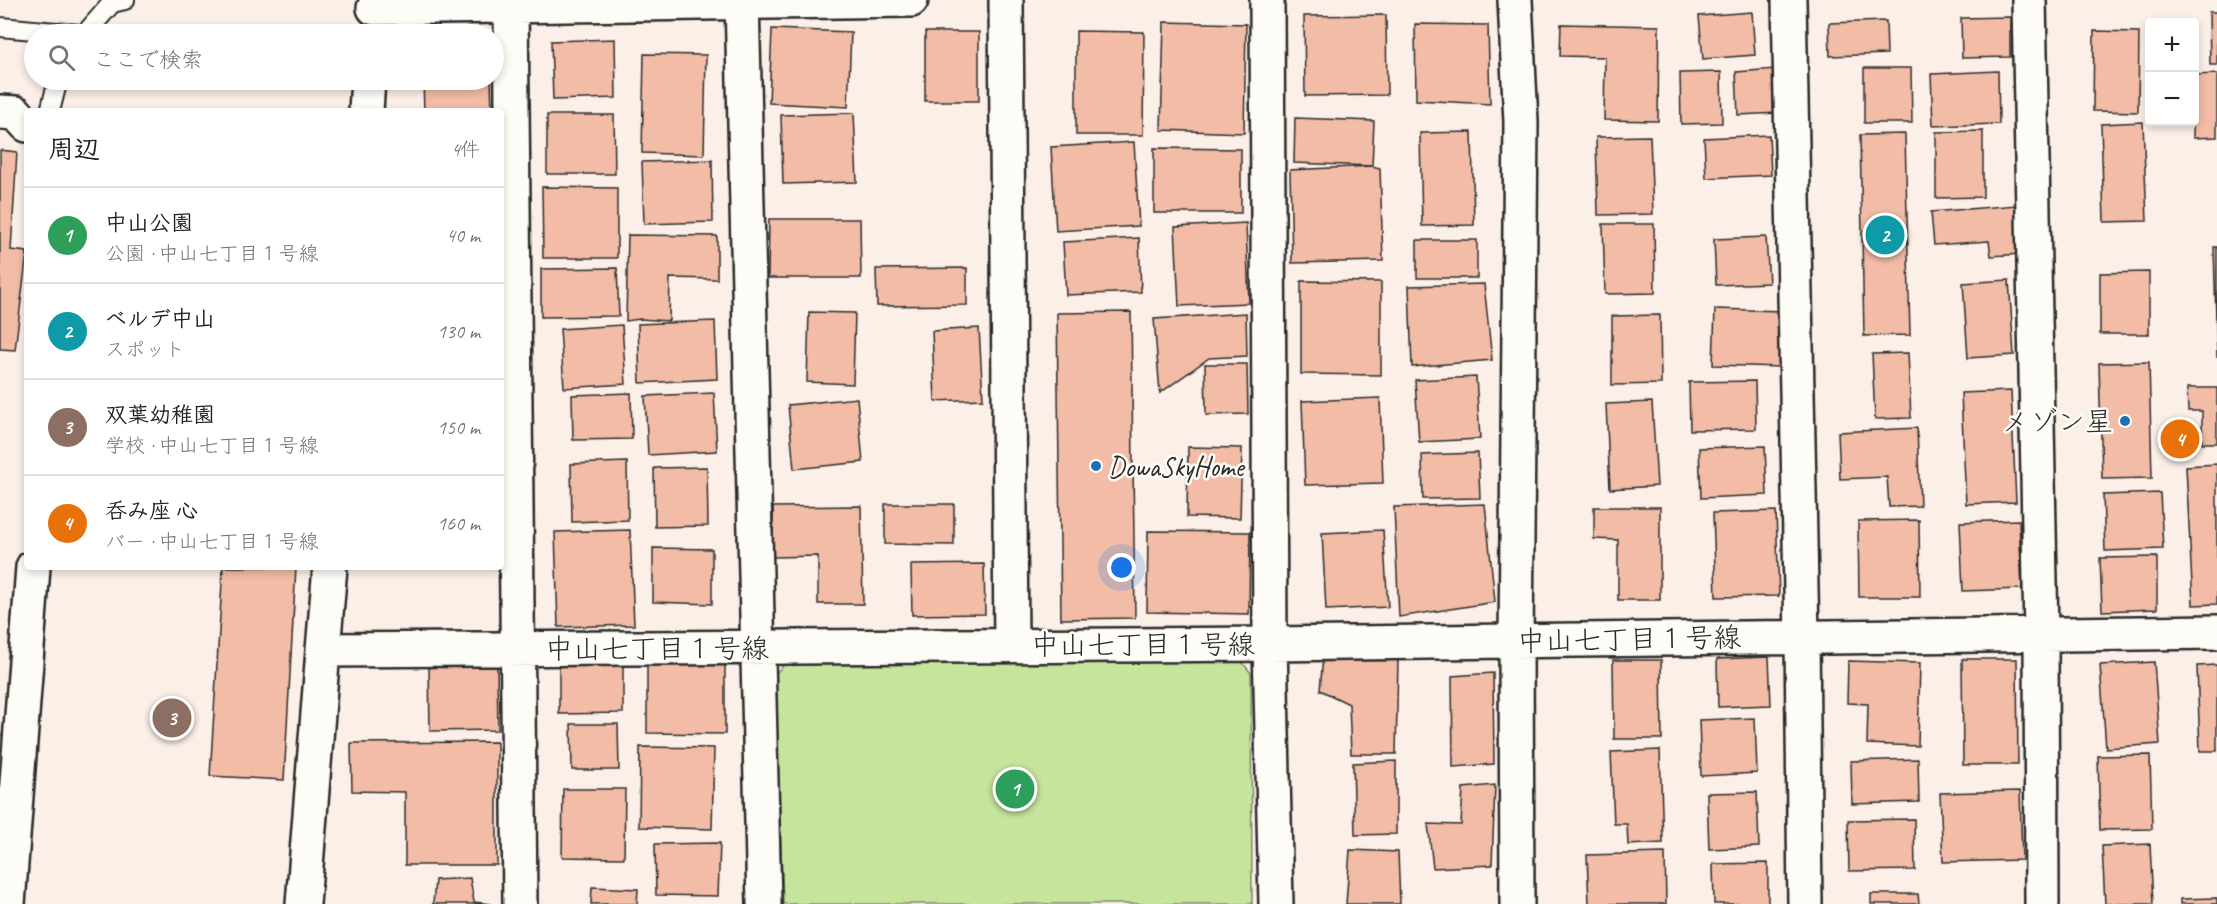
<!DOCTYPE html>
<html lang="ja">
<head>
<meta charset="utf-8">
<style>
  :root { --surface:#fff; --page:#f6f6f6; --text:#202124; --muted:#757577; --line:#e0e0e0; --accent:#2563eb }
  body { margin:0; font-family:Caveat,"Klee One",sans-serif; background:var(--page); color:var(--text) }
  .controls { position:absolute; right:18px; top:18px; display:grid; overflow:hidden; border-radius:6px; box-shadow:0 3px 9px #0003 }
  .controls button { width:54px; height:54px; display:grid; place-items:center; padding:0; border:0; border-bottom:2px solid var(--line); background:var(--surface); color:var(--text); font:30px sans-serif }
  .you { position:absolute; left:1122px; top:568px; width:21px; height:21px; margin:-15px; border:4px solid #fff; border-radius:50%; background:#1a73e8; box-shadow:0 0 0 9px #1a73e833 }
  .badge { display:grid; place-items:center; width:39px; height:39px; border-radius:50%; background:var(--accent); color:#fff; font-size:20px; font-weight:700 }
  .pin { position:absolute; translate:-50% -50%; border:3px solid #fff; box-shadow:0 2px 6px #0006 }
  .list { margin:0; padding:0; list-style:none }
  h2 { display:flex; justify-content:space-between; align-items:center; height:78px; margin:0; padding:0 24px; font-size:26px }
  h2 small { font-size:20px; font-weight:400; color:var(--muted) }
  .list li { display:grid; grid-template-columns:39px 1fr auto; gap:18px; align-items:center; box-sizing:border-box; height:96px; padding:0 24px; border-top:2px solid var(--line) }
  .list b { display:block; font-size:22px; white-space:nowrap }
  .list p { margin:0; font-size:20px; white-space:nowrap; color:var(--muted) }
  .list em { font-size:20px; font-style:normal; color:var(--muted) }
  .icon { flex:none; width:33px; height:33px; fill:none; stroke:currentColor; stroke-width:2; stroke-linecap:round; stroke-linejoin:round }
  .map { position:relative; flex:none; width:2217px; height:904px; overflow:hidden }
  .search { position:absolute; background:var(--surface); box-shadow:0 3px 9px #0003; left:24px; top:24px; width:480px; height:66px; display:flex; align-items:center; gap:15px; box-sizing:border-box; padding:0 21px; border-radius:33px; color:var(--muted); font-size:22px }
  .panel { position:absolute; background:var(--surface); box-shadow:0 3px 9px #0003; left:24px; top:108px; width:480px; height:462px; border-radius:6px }
  .map>svg:first-child { display:block }
</style>
</head>
<body>
<div class="map">
<svg width="2217" height="904" viewBox="0 0 2217 904">
  <rect width="100%" height="100%" fill="#fbefe7"/>
  <filter id="ink" filterUnits="userSpaceOnUse"><feTurbulence type="fractalNoise" baseFrequency=".0167" numOctaves="2"/><feDisplacementMap in="SourceGraphic" scale="12" xChannelSelector="R" yChannelSelector="G"/><feConvolveMatrix kernelMatrix="1 2 1 2 8 2 1 2 1" color-interpolation-filters="sRGB"/></filter>
  <g filter="url(#ink)">
    <path fill="#c6e49c" stroke="#788864" stroke-width="1.5" d="M 787,662 L 1242,662 L 1251,673 L 1252,904 L 783,904 L 775,674 Z"/>
    <path fill="#f2bca6" stroke="#2b2b2b" stroke-width="1.5" d="M 1752,12 L 1755,55 L 1703,59 L 1699,16 Z
      M 2209,12 L 2217,12 L 2217,65 L 2210,65 Z
      M 1386,15 L 1387,95 L 1305,96 L 1304,16 Z
      M 2010,17 L 2010,57 L 1962,58 L 1961,18 Z
      M 1886,21 L 1887,54 L 1830,56 L 1829,23 Z
      M 1164,22 L 1246,24 L 1244,133 L 1161,130 Z
      M 1415,24 L 1488,25 L 1490,104 L 1416,100 Z
      M 1561,24 L 1659,26 L 1658,121 L 1604,120 L 1605,57 L 1560,56 Z
      M 772,29 L 851,32 L 848,107 L 769,103 Z
      M 1076,31 L 1144,32 L 1143,135 L 1076,135 Z
      M 2094,31 L 2139,32 L 2138,112 L 2093,111 Z
      M 925,32 L 979,32 L 979,101 L 925,101 Z
      M 615,39 L 616,98 L 553,100 L 551,41 Z
      M 644,54 L 706,55 L 704,155 L 642,153 Z
      M 1864,68 L 1911,68 L 1912,123 L 1864,123 Z
      M 1776,69 L 1779,113 L 1738,115 L 1736,72 Z
      M 1998,71 L 1999,124 L 1933,126 L 1931,74 Z
      M 1721,72 L 1722,123 L 1681,124 L 1680,73 Z
      M 2217,74 L 2217,137 L 2193,138 L 2194,75 Z
      M 423,80 L 491,80 L 492,111 L 424,111 Z
      M 854,113 L 857,182 L 783,184 L 781,115 Z
      M 547,115 L 614,115 L 615,174 L 547,174 Z
      M 1295,118 L 1374,121 L 1372,166 L 1294,163 Z
      M 2143,122 L 2147,221 L 2104,222 L 2101,124 Z
      M 1983,131 L 1983,197 L 1936,198 L 1936,132 Z
      M 1472,132 L 1474,225 L 1422,226 L 1420,133 Z
      M 1905,134 L 1910,335 L 1864,336 L 1860,135 Z
      M 1769,135 L 1771,175 L 1706,178 L 1704,138 Z
      M 1650,136 L 1653,214 L 1598,215 L 1596,137 Z
      M 1134,142 L 1139,226 L 1056,231 L 1051,147 Z
      M 1154,148 L 1241,149 L 1241,213 L 1154,213 Z
      M 0,150 L 17,152 L 11,250 L 27,252 L 15,350 L 0,349 Z
      M 712,160 L 713,222 L 644,224 L 642,162 Z
      M 1372,166 L 1380,168 L 1383,261 L 1292,263 L 1290,170 Z
      M 542,187 L 617,188 L 617,258 L 543,258 Z
      M 2017,205 L 2021,254 L 1991,256 L 1989,241 L 1934,245 L 1931,212 Z
      M 769,219 L 860,219 L 861,278 L 768,278 Z
      M 1246,223 L 1249,303 L 1179,306 L 1175,227 Z
      M 1603,224 L 1654,224 L 1655,293 L 1605,294 Z
      M 628,235 L 717,236 L 717,279 L 670,278 L 669,321 L 640,319 L 626,321 Z
      M 1766,237 L 1769,283 L 1716,285 L 1714,239 Z
      M 1139,238 L 1141,292 L 1066,295 L 1063,242 Z
      M 1417,240 L 1477,240 L 1477,278 L 1417,278 Z
      M 2214,247 L 2217,247 L 2217,358 Z
      M 617,268 L 619,316 L 541,317 L 541,269 Z
      M 967,268 L 967,305 L 877,306 L 876,269 Z
      M 2149,272 L 2149,334 L 2100,334 L 2100,273 Z
      M 2009,280 L 2014,355 L 1968,358 L 1963,283 Z
      M 1301,281 L 1381,282 L 1381,375 L 1301,374 Z
      M 1484,284 L 1492,360 L 1412,367 L 1409,286 Z
      M 1715,309 L 1783,311 L 1782,367 L 1713,365 Z
      M 809,312 L 855,313 L 853,384 L 807,382 Z
      M 1131,312 L 1135,618 L 1061,619 L 1057,313 Z
      M 1246,313 L 1247,356 L 1209,358 L 1160,393 L 1154,319 Z
      M 1660,315 L 1661,384 L 1612,385 L 1612,316 Z
      M 715,321 L 717,379 L 640,383 L 638,324 Z
      M 622,325 L 626,384 L 564,388 L 560,329 Z
      M 979,328 L 983,399 L 935,401 L 932,331 Z
      M 1908,353 L 1911,418 L 1875,419 L 1872,354 Z
      M 2149,362 L 2152,478 L 2102,479 L 2099,363 Z
      M 1205,364 L 1247,364 L 1248,414 L 1206,415 Z
      M 1476,377 L 1480,439 L 1419,442 L 1415,380 Z
      M 1755,381 L 1756,429 L 1690,430 L 1689,382 Z
      M 2187,388 L 2217,388 L 2217,443 L 2202,443 L 2202,411 L 2188,411 Z
      M 2011,391 L 2016,502 L 1966,504 L 1961,393 Z
      M 631,393 L 632,439 L 573,440 L 572,395 Z
      M 714,393 L 717,451 L 648,455 L 645,396 Z
      M 857,398 L 863,462 L 794,469 L 788,405 Z
      M 1380,398 L 1383,483 L 1305,485 L 1302,401 Z
      M 1652,402 L 1657,486 L 1610,489 L 1606,404 Z
      M 1917,428 L 1920,506 L 1889,507 L 1887,477 L 1840,479 L 1838,432 Z
      M 1765,446 L 1767,495 L 1701,498 L 1699,448 Z
      M 1188,447 L 1242,448 L 1240,518 L 1187,517 Z
      M 1478,453 L 1480,498 L 1423,499 L 1422,455 Z
      M 627,462 L 628,520 L 572,522 L 571,464 Z
      M 2217,464 L 2217,604 L 2193,605 L 2186,466 Z
      M 707,467 L 708,526 L 655,527 L 654,468 Z
      M 2160,493 L 2163,549 L 2105,551 L 2103,495 Z
      M 885,504 L 954,504 L 954,545 L 885,544 Z
      M 1485,504 L 1495,602 L 1399,617 L 1394,507 Z
      M 861,506 L 863,604 L 818,604 L 818,556 L 773,557 L 773,507 Z
      M 1594,507 L 1660,507 L 1660,600 L 1618,600 L 1618,540 L 1594,539 Z
      M 1776,511 L 1779,596 L 1716,597 L 1713,513 Z
      M 1919,520 L 1920,597 L 1859,597 L 1858,521 Z
      M 2019,520 L 2022,589 L 1963,591 L 1960,522 Z
      M 630,530 L 634,625 L 558,627 L 555,532 Z
      M 1383,530 L 1388,607 L 1326,610 L 1322,533 Z
      M 1148,531 L 1250,532 L 1249,614 L 1147,612 Z
      M 653,548 L 712,549 L 712,604 L 653,602 Z
      M 2157,557 L 2157,609 L 2102,611 L 2100,558 Z
      M 984,564 L 985,614 L 912,615 L 911,565 Z
      M 223,567 L 296,567 L 284,780 L 210,776 Z
      M 1323,657 L 1398,659 L 1396,754 L 1351,754 L 1349,704 L 1320,690 Z
      M 1769,657 L 1771,705 L 1718,707 L 1717,659 Z
      M 647,659 L 725,660 L 725,734 L 647,733 Z
      M 1962,659 L 2017,659 L 2018,765 L 1963,765 Z
      M 1613,660 L 1661,660 L 1662,739 L 1614,739 Z
      M 1848,661 L 1920,663 L 1918,746 L 1867,744 L 1868,704 L 1847,703 Z
      M 2154,662 L 2160,744 L 2106,748 L 2100,665 Z
      M 497,664 L 498,730 L 430,731 L 429,665 Z
      M 623,664 L 623,713 L 559,714 L 559,665 Z
      M 2217,665 L 2217,751 L 2200,751 L 2197,666 Z
      M 1493,673 L 1494,764 L 1453,767 L 1452,676 Z
      M 1755,718 L 1757,773 L 1701,776 L 1699,720 Z
      M 571,724 L 618,724 L 619,770 L 572,770 Z
      M 497,742 L 497,865 L 405,865 L 405,792 L 352,791 L 351,743 Z
      M 640,747 L 714,748 L 712,829 L 639,827 Z
      M 1660,750 L 1663,843 L 1628,845 L 1627,824 L 1614,824 L 1611,752 Z
      M 2150,755 L 2152,829 L 2100,830 L 2098,756 Z
      M 1918,759 L 1919,802 L 1852,804 L 1851,761 Z
      M 1396,761 L 1396,834 L 1355,835 L 1353,763 Z
      M 1495,785 L 1492,865 L 1433,868 L 1428,824 L 1461,825 L 1463,788 Z
      M 563,789 L 625,789 L 624,858 L 562,857 Z
      M 2020,791 L 2022,860 L 1943,862 L 1940,793 Z
      M 1757,792 L 1759,847 L 1709,849 L 1707,793 Z
      M 1914,819 L 1915,870 L 1849,871 L 1848,820 Z
      M 720,843 L 718,896 L 656,895 L 655,844 Z
      M 2150,844 L 2153,904 L 2105,904 L 2102,846 Z
      M 1350,850 L 1398,852 L 1400,904 L 1346,904 Z
      M 1665,853 L 1666,904 L 1589,904 L 1587,855 Z
      M 1768,863 L 1768,904 L 1714,904 L 1713,864 Z
      M 470,878 L 474,902 L 492,904 L 433,904 L 435,880 Z
      M 592,887 L 638,889 L 637,904 L 591,904 Z
      M 1871,894 L 1918,894 L 1919,904 L 1871,904 Z
      M 2217,898 L 2217,904 L 2180,904 L 2180,899 Z"/>
    <g fill="none" stroke-linecap="round" stroke-linejoin="round">
      <defs>
        <path id="lane" d="M 0,27 L 79,34
          M 85,34 L 112,3 L 125,0
          M 50,111 L 58,80"/>
        <path id="street" d="M 742,0 L 764,904
          M 1006,0 L 1011,645
          M 1267,0 L 1270,644 L 1276,904
          M 1515,0 L 1521,122 L 1516,641 L 1517,904
          M 1789,0 L 1802,638 L 1805,904
          M 2029,0 L 2041,634 L 2042,904
          M 511,6 L 520,904
          M 374,8 L 911,0
          M 366,111 L 368,80
          M 0,112 L 16,113 L 27,125
          M 323,650 L 330,567
          M 8,904 L 33,567
          M 303,904 L 323,650 L 1270,644 L 2217,632"/>
      </defs>
      <use href="#lane" stroke="#2b2b2b" stroke-width="22"/>
      <use href="#street" stroke="#2b2b2b" stroke-width="38"/>
      <use href="#lane" stroke="#fdfcf7" stroke-width="18"/>
      <use href="#street" stroke="#fdfcf7" stroke-width="33"/>
    </g>
  </g>
  <g fill="#1f6fb2" stroke="#fdfcf7" stroke-width="2">
    <circle cx="2125" cy="421" r="6"/>
    <circle cx="1096" cy="466" r="6"/>
  </g>
  <g text-anchor="middle" dominant-baseline="central" stroke-width="5" stroke-linejoin="round" paint-order="stroke">
    <g font-size="28" fill="#2b2b2b" stroke="#fdfcf7" text-anchor="end">
      <text x="2113" y="421">メゾン星</text>
      <text x="1108" y="466" text-anchor="start">DowaSkyHome</text>
    </g>
    <g font-size="28" fill="#2b2b2b" stroke="#fdfcf7">
      <text transform="translate(1629 639) rotate(-1)">中山七丁目１号線</text>
      <text x="1143" y="644">中山七丁目１号線</text>
      <text x="657" y="648">中山七丁目１号線</text>
    </g>
  </g>
</svg>
<div class="controls">
<button>+</button>
<button>−</button>
</div>
<div class="you"></div>
<div class="pin badge" style="left:1015px;top:789px;background:#2e9e5b">1</div>
<div class="pin badge" style="left:1885px;top:235px;background:#0f9aa8">2</div>
<div class="pin badge" style="left:172px;top:718px;background:#8d6e63">3</div>
<div class="pin badge" style="left:2180px;top:439px;background:#e8710a">4</div>
<div class="search"><svg class="icon" aria-label="search" viewBox="0 0 24 24"><circle cx="10" cy="10" r="6"/><path d="M15 15l6 6"/></svg>ここで検索</div>
<section class="panel">
<h2>周辺<small>4件</small></h2>
<ul class="list">
<li><span class="badge" style="background:#2e9e5b">1</span><div><b>中山公園</b><p>公園 · 中山七丁目１号線</p></div><em>40 m</em></li>
<li><span class="badge" style="background:#0f9aa8">2</span><div><b>ベルデ中山</b><p>スポット</p></div><em>130 m</em></li>
<li><span class="badge" style="background:#8d6e63">3</span><div><b>双葉幼稚園</b><p>学校 · 中山七丁目１号線</p></div><em>150 m</em></li>
<li><span class="badge" style="background:#e8710a">4</span><div><b>呑み座 心</b><p>バー · 中山七丁目１号線</p></div><em>160 m</em></li>
</ul>
</section>
</div>
</body>
</html>
